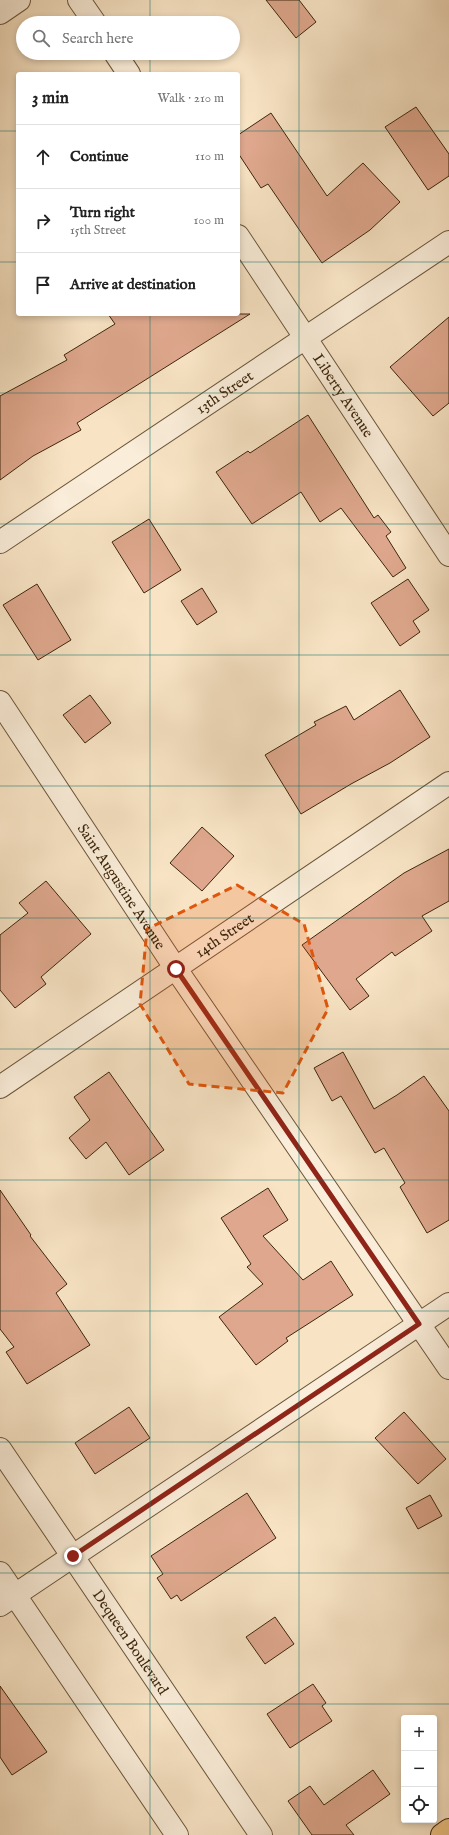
<!DOCTYPE html>
<html lang="en">
<head>
<meta charset="utf-8">
<style>
  :root { --surface:#fff; --page:#f6f6f6; --text:#222; --muted:#767676; --line:#e0e0e0 }
  body { margin:0; font-family:"IM FELL English",serif; background:var(--page); color:var(--text) }
  .controls { position:absolute; right:12px; bottom:12px; display:grid; overflow:hidden; border-radius:4px; box-shadow:0 2px 6px #0003 }
  .controls button { width:36px; height:36px; display:grid; place-items:center; padding:0; border:0; border-bottom:1px solid var(--line); background:var(--surface); color:var(--text); font:20px sans-serif }
  .stop { position:absolute; width:12px; height:12px; margin:-9px; border:3px solid #8f2418; border-radius:50%; background:#fff }
  .stop.end { background:#8f2418; border-color:#fff; box-shadow:0 1px 4px #0008 }
  .list { margin:0; padding:0; list-style:none }
  h2 { display:flex; justify-content:space-between; align-items:center; height:52px; margin:0; padding:0 16px; font-size:17px }
  h2 small { font-size:13px; font-weight:400; color:var(--muted) }
  .list li { display:grid; grid-template-columns:26px 1fr auto; gap:12px; align-items:center; box-sizing:border-box; height:64px; padding:0 16px; border-top:1px solid var(--line) }
  .list b { display:block; font-size:15px; white-space:nowrap }
  .list p { margin:0; font-size:13px; white-space:nowrap; color:var(--muted) }
  .list em { font-size:13px; font-style:normal; color:var(--muted) }
  .icon { flex:none; width:22px; height:22px; fill:none; stroke:currentColor; stroke-width:2; stroke-linecap:round; stroke-linejoin:round }
  .map { position:relative; flex:none; width:449px; height:1835px; overflow:hidden }
  .search { position:absolute; background:var(--surface); box-shadow:0 2px 6px #0003; left:16px; top:16px; width:224px; height:44px; display:flex; align-items:center; gap:10px; box-sizing:border-box; padding:0 14px; border-radius:22px; color:var(--muted); font-size:15px }
  .panel { position:absolute; background:var(--surface); box-shadow:0 2px 6px #0003; left:16px; top:72px; width:224px; height:244px; border-radius:4px }
  .map>svg:first-child { display:block }
</style>
</head>
<body>
<div class="map">
<svg width="449" height="1835" viewBox="0 0 449 1835">
  <rect width="100%" height="100%" fill="#f8e4c5"/>
  <filter id="stains"><feTurbulence type="fractalNoise" baseFrequency=".005" numOctaves="4"/><feColorMatrix values="0 0 0 0 .2 0 0 0 0 .09 0 0 0 0 .02 0 0 0 .5 -.17"/></filter>
  <radialGradient id="worn" r=".72"><stop offset=".6" stop-color="#630" stop-opacity="0"/><stop offset="1" stop-color="#630" stop-opacity=".3"/></radialGradient>
  <path fill="#dfa88e" stroke="#3d260c" d="M 266,0 L 299,0 L 316,22 L 296,38 Z
    M 416,107 L 449,154 L 449,176 L 428,190 L 385,127 Z
    M 271,113 L 327,196 L 363,163 L 400,202 L 370,230 L 322,263 L 268,184 L 261,188 L 238,153 L 238,135 Z
    M 108,314 L 250,314 L 77,423 L 81,430 L 33,456 L 0,480 L 0,396 L 67,360 L 64,355 L 115,324 Z
    M 449,317 L 449,403 L 433,416 L 390,367 Z
    M 308,415 L 374,518 L 378,515 L 391,532 L 386,536 L 406,568 L 393,577 L 341,508 L 320,522 L 301,492 L 252,524 L 216,472 L 248,451 L 250,453 Z
    M 149,519 L 181,570 L 144,593 L 112,542 Z
    M 408,579 L 429,610 L 413,621 L 420,632 L 400,646 L 371,603 Z
    M 37,584 L 71,640 L 38,660 L 3,605 Z
    M 202,588 L 217,612 L 197,625 L 181,601 Z
    M 400,690 L 430,737 L 390,763 L 351,784 L 301,814 L 265,755 L 316,725 L 314,722 L 346,706 L 354,720 Z
    M 90,695 L 111,723 L 85,743 L 63,715 Z
    M 202,827 L 234,856 L 202,891 L 170,863 Z
    M 449,849 L 449,901 L 422,916 L 432,931 L 395,956 L 392,952 L 356,979 L 369,996 L 350,1010 L 302,945 L 404,873 Z
    M 46,881 L 91,934 L 41,977 L 46,984 L 15,1008 L 0,990 L 0,935 L 28,913 L 19,903 Z
    M 343,1052 L 374,1109 L 397,1095 L 424,1076 L 449,1111 L 449,1220 L 427,1233 L 400,1187 L 405,1183 L 384,1148 L 375,1153 L 341,1096 L 332,1101 L 314,1068 Z
    M 109,1072 L 164,1150 L 129,1175 L 106,1142 L 86,1159 L 69,1138 L 90,1120 L 74,1097 Z
    M 268,1188 L 288,1220 L 263,1236 L 303,1280 L 331,1261 L 353,1295 L 286,1338 L 288,1341 L 256,1365 L 219,1317 L 263,1284 L 247,1267 L 251,1264 L 221,1218 Z
    M 0,1190 L 31,1235 L 30,1236 L 67,1284 L 56,1293 L 90,1345 L 27,1384 L 6,1352 L 14,1347 L 0,1329 Z
    M 129,1407 L 150,1438 L 95,1474 L 75,1443 Z
    M 404,1412 L 446,1459 L 418,1484 L 375,1438 Z
    M 247,1493 L 276,1538 L 181,1601 L 177,1595 L 171,1599 L 157,1578 L 163,1574 L 151,1556 Z
    M 430,1495 L 442,1516 L 418,1529 L 406,1508 Z
    M 275,1617 L 294,1644 L 265,1664 L 246,1637 Z
    M 313,1684 L 326,1703 L 322,1706 L 332,1721 L 290,1748 L 267,1714 Z
    M 0,1686 L 47,1752 L 12,1775 L 0,1757 Z
    M 373,1770 L 390,1794 L 346,1825 L 354,1835 L 312,1835 L 288,1801 L 310,1786 L 324,1805 Z"/>
  <g fill="none" stroke-linecap="round" stroke-linejoin="round">
    <defs>
      <g id="minor">
        <path d="M 79,0 L 95,23"/>
        <path d="M 0,13 L 19,0"/>
        <path d="M 115,53 L 129,74"/>
        <path id="s1" d="M 238,236 L 449,555"/>
        <path id="s2" d="M 0,542 L 449,242"/>
        <path id="s3" d="M 0,702 L 176,969 L 449,1368"/>
        <path id="s4" d="M 0,1087 L 449,783"/>
        <path id="s5" d="M 0,1449 L 261,1835"/>
        <path d="M 0,1573 L 177,1835"/>
        <path d="M 0,1605 L 449,1304"/>
      </g>
      <path id="major" d="M 442,1835 L 449,1830"/>
    </defs>
    <use href="#minor" stroke="#6c563a" stroke-width="24"/>
    <use href="#major" stroke="#3d260c" stroke-width="24"/>
    <use href="#minor" stroke="#faedd9" stroke-width="22"/>
    <use href="#major" stroke="#ecc282" stroke-width="22"/>
  </g>
  <g fill="none" stroke-linecap="round" stroke-linejoin="round">
    <path stroke="#8f2418" stroke-width="5" d="M 73,1556 L 419,1324 L 176,969"/>
  </g>
  <path fill="#df560c" fill-opacity="0.2" stroke="#df560c" stroke-width="3" stroke-dasharray="8 5" stroke-linejoin="round" d="M 237,885 L 304,924 L 328,1009 L 283,1093 L 189,1084 L 140,1004 L 147,929 Z"/>
  <path fill="none" stroke="#0f766e" stroke-width="1" stroke-opacity="0.55" d="M 150,0 L 150,23M 299,0 L 299,1835M 150,53 L 150,74M 0,131 L 18,131M 238,131 L 449,131M 0,262 L 18,262M 238,262 L 449,262M 150,314 L 150,1835M 0,393 L 449,393M 0,524 L 449,524M 0,655 L 449,655M 0,786 L 449,786M 0,918 L 449,918M 0,1049 L 449,1049M 0,1180 L 449,1180M 0,1311 L 449,1311M 0,1442 L 449,1442M 0,1573 L 449,1573M 0,1704 L 449,1704"/>
  <g text-anchor="middle" dominant-baseline="central" stroke-width="3" stroke-linejoin="round" paint-order="stroke">
    <g font-size="15" fill="#3d260c" stroke="#faedd9">
      <text stroke="none"><textPath href="#s2" startOffset="270">13th Street</textPath></text>
      <text stroke="none"><textPath href="#s1" startOffset="191">Liberty Avenue</textPath></text>
      <text stroke="none"><textPath href="#s3" startOffset="221">Saint Augustine Avenue</textPath></text>
      <text stroke="none"><textPath href="#s4" startOffset="271">14th Street</textPath></text>
      <text stroke="none"><textPath href="#s5" startOffset="233">Dequeen Boulevard</textPath></text>
    </g>
  </g>
  <rect width="100%" height="100%" filter="url(#stains)"/>
  <rect width="100%" height="100%" fill="url(#worn)"/>
</svg>
<div class="controls">
<button>+</button>
<button>−</button>
<button><svg class="icon" aria-label="locate" viewBox="0 0 24 24"><circle cx="12" cy="12" r="6"/><path d="M12 2v4M12 18v4M2 12h4M18 12h4"/></svg></button>
</div>
<div class="stop" style="left:176px;top:969px"></div>
<div class="stop end" style="left:73px;top:1556px"></div>
<div class="search"><svg class="icon" aria-label="search" viewBox="0 0 24 24"><circle cx="10" cy="10" r="6"/><path d="M15 15l6 6"/></svg>Search here</div>
<section class="panel">
<h2>3 min<small>Walk · 210 m</small></h2>
<ul class="list">
<li><svg class="icon" aria-label="ahead" viewBox="0 0 24 24"><path d="M12 20V5M6 11l6-6 6 6"/></svg><div><b>Continue</b></div><em>110 m</em></li>
<li><svg class="icon" aria-label="right" viewBox="0 0 24 24"><path d="M7 20v-9h11M14 6l5 5-5 5"/></svg><div><b>Turn right</b><p>15th Street</p></div><em>100 m</em></li>
<li><svg class="icon" aria-label="arrive" viewBox="0 0 24 24"><path d="M6 21V4h12l-3 4 3 4H6"/></svg><div><b>Arrive at destination</b></div></li>
</ul>
</section>
</div>
</body>
</html>
